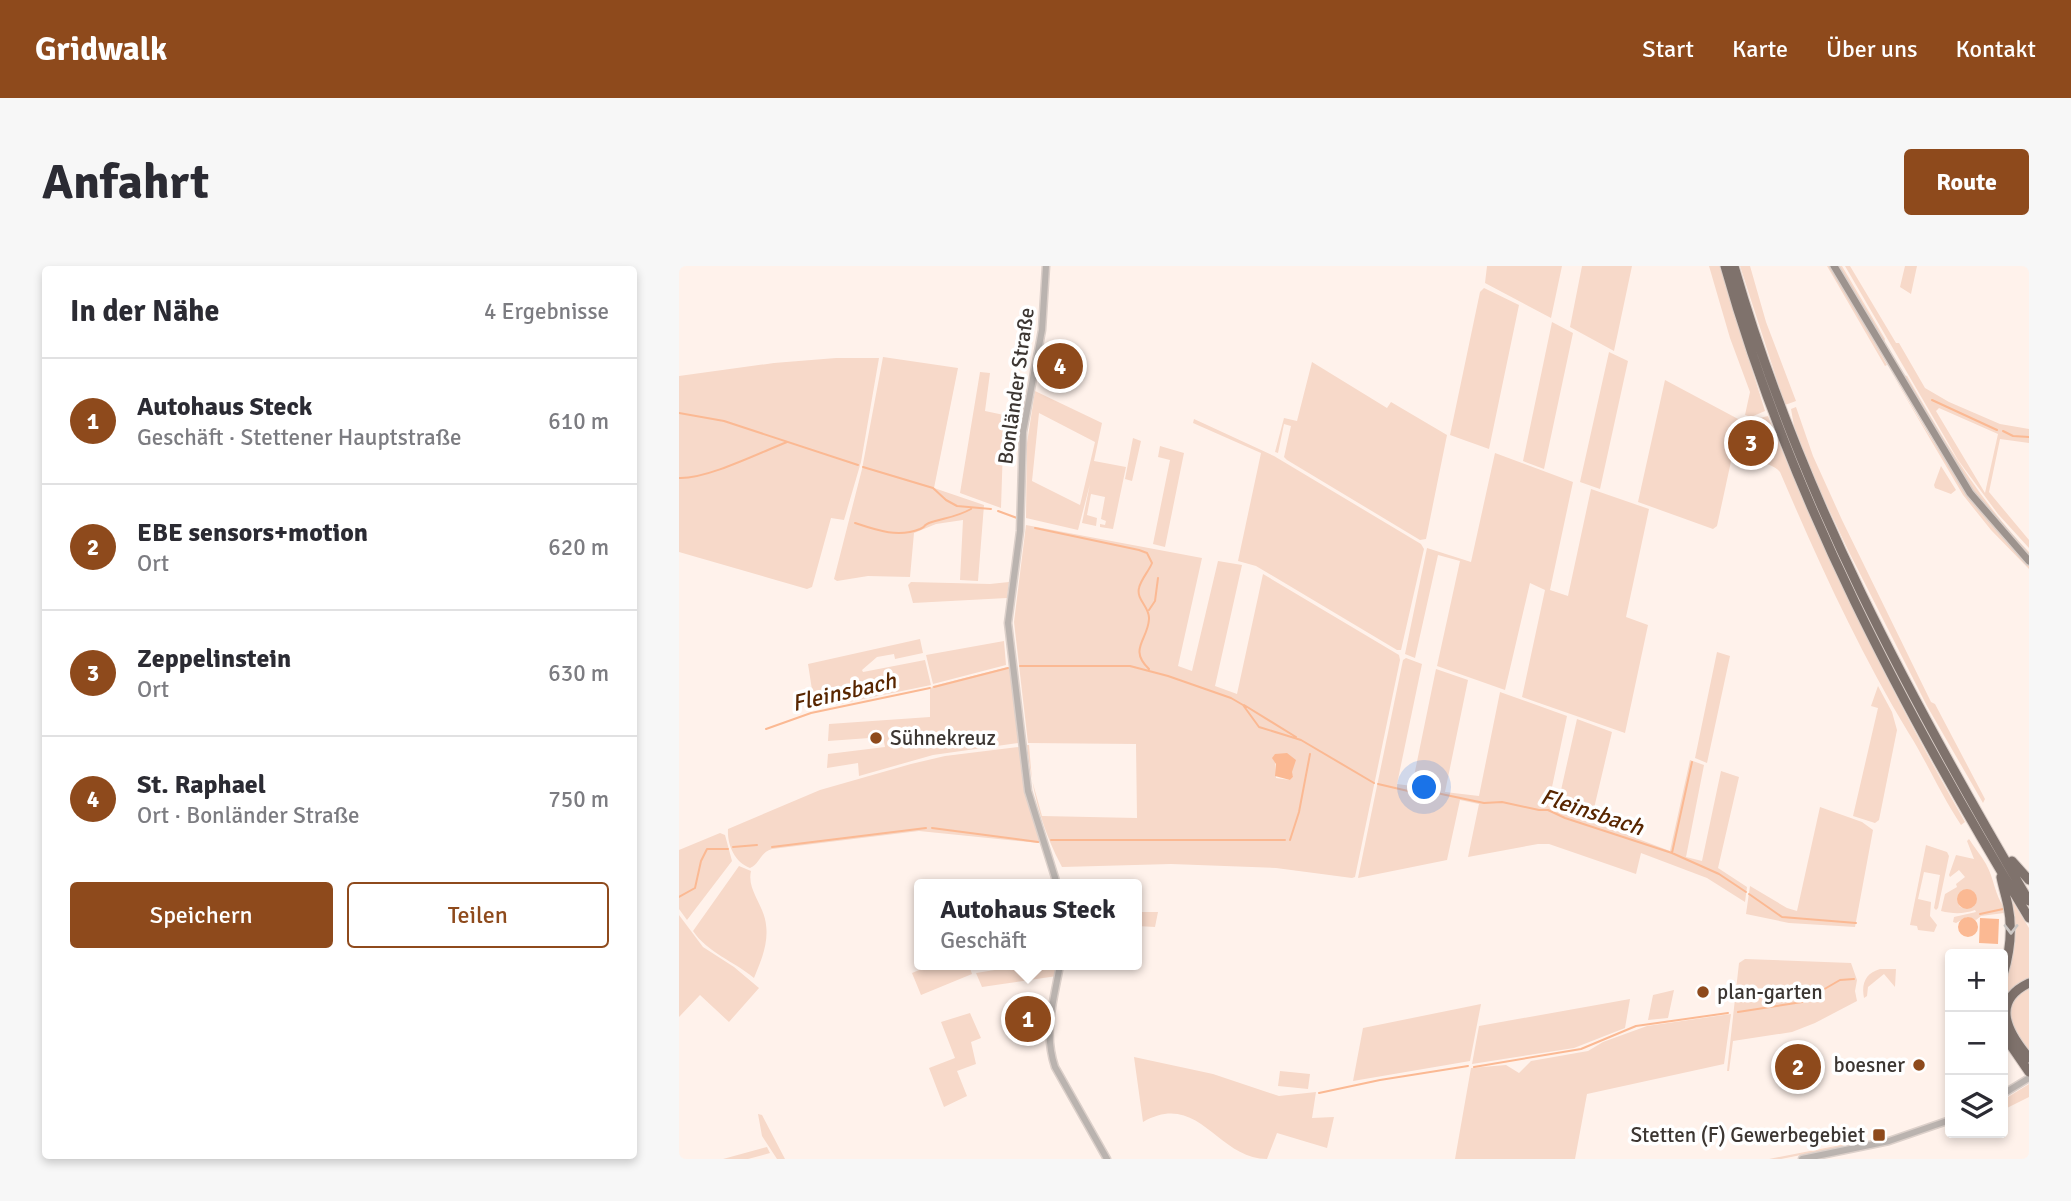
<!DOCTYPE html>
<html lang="de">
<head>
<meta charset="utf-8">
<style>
  :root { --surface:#fff; --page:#f7f7f7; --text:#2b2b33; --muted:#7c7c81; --line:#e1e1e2; --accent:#8e4a1c }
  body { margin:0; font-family:Signika,sans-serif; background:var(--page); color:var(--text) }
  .controls { position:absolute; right:21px; bottom:21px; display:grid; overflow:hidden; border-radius:7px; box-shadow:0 4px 10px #0003 }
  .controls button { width:63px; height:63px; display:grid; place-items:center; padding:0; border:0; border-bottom:2px solid var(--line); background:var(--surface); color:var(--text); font:35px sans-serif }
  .you { position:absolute; left:746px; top:522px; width:24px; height:24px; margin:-18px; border:5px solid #fff; border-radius:50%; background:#1a73e8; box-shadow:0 0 0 10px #1a73e833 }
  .badge { display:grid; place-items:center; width:46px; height:46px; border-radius:50%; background:var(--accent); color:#fff; font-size:23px; font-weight:700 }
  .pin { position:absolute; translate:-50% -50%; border:4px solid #fff; box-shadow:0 2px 7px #0006 }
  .popup { position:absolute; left:235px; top:613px; width:228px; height:91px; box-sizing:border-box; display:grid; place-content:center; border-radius:7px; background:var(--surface); filter:drop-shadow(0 2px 5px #0005); font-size:23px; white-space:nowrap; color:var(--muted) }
  .popup b { font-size:26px; color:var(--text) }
  .popup::after { content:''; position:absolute; left:50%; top:100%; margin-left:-14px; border:14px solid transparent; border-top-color:var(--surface) }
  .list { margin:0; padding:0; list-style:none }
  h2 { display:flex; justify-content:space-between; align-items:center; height:91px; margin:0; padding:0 28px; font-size:30px }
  h2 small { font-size:23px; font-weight:400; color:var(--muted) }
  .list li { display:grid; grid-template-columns:46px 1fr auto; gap:21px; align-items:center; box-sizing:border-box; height:126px; padding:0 28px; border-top:2px solid var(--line) }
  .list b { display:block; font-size:26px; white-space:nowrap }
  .list p { margin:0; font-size:23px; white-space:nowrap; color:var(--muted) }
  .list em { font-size:23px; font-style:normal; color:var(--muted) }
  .actions { display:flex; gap:14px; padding:21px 28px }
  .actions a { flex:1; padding:16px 0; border:2px solid var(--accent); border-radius:7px; text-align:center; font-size:24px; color:var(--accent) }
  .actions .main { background:var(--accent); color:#fff }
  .icon { flex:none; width:38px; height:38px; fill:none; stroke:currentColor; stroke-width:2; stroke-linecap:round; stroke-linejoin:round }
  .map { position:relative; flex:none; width:1350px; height:893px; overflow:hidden; border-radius:7px }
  header { display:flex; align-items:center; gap:42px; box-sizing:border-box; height:98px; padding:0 35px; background:var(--accent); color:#fff }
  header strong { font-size:33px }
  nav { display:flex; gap:38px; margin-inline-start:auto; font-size:24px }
  .intro { display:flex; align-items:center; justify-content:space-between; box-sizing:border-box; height:168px; padding:0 42px }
  h1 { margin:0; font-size:49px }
  .button { padding:18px 32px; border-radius:7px; background:var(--accent); color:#fff; font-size:24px; font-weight:700 }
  main { display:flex; gap:42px; padding:0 42px }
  aside { flex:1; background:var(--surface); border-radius:7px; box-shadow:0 4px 10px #0003 }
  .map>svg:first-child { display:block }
</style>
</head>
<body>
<header>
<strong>Gridwalk</strong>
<nav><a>Start</a><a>Karte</a><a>Über uns</a><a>Kontakt</a></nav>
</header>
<div class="intro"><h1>Anfahrt</h1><a class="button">Route</a></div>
<main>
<aside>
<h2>In der Nähe<small>4 Ergebnisse</small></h2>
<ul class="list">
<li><span class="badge">1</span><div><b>Autohaus Steck</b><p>Geschäft · Stettener Hauptstraße</p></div><em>610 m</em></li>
<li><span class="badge">2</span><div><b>EBE sensors+motion</b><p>Ort</p></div><em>620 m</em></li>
<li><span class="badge">3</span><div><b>Zeppelinstein</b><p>Ort</p></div><em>630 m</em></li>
<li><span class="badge">4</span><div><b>St. Raphael</b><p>Ort · Bonländer Straße</p></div><em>750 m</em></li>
</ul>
<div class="actions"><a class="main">Speichern</a><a>Teilen</a></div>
</aside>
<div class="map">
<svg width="1350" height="893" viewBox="0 0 1350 893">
  <rect width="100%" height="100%" fill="#fff2eb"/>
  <path fill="#f7d9c9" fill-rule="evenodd" d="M 808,0 L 883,0 L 872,52 L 806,17 Z
    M 903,0 L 953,0 L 935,85 L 891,61 Z
    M 1030,0 L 1041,0 L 1086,145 L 1072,151 L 1066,149 L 1071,126 L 1051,72 Z
    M 1061,0 L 1071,0 L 1087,56 L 1117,135 L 1106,139 Z
    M 1148,0 L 1152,0 L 1208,99 L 1206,100 Z
    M 1159,0 L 1163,0 L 1206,73 L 1205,76 L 1216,96 Z
    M 1166,0 L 1171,0 L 1217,77 L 1220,77 L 1246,122 L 1270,136 L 1321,158 L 1350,163 L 1350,177 L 1321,173 L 1310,226 L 1350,274 L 1350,282 L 1319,248 L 1279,194 ZM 1260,142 L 1319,168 L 1306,227 L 1257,145 Z
    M 1226,0 L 1238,0 L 1232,28 L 1221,21 Z
    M 805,22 L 840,39 L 810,183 L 771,169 L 801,26 Z
    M 873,56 L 894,67 L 865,203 L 844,195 Z
    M 930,86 L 949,95 L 921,223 L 901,216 Z
    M 204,91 L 279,102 L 255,222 L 305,239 L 299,315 L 281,314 L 284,254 L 257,258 L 235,267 L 231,311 L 189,310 L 158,315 L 155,313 L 183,203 Z
    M 157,92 L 200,92 L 182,196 L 165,254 L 152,252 L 133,321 L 128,323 L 0,286 L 0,110 L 95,97 Z
    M 633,96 L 708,142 L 712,136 L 768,169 L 747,273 L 741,274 L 608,194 L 605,191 L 612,160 L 605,158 L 599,187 L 596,186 L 605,152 L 618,155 Z
    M 1219,99 L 1224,109 L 1228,110 C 1264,172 1299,233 1350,286 L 1350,290 L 1298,232 L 1282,210 L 1217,100 Z
    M 1210,103 C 1252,172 1291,242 1350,298 L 1350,303 L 1312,264 L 1284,229 Z
    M 301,106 L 311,107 L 306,145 L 325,149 L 322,242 L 281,227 Z
    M 986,114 L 1061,154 L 1038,260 L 1034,263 L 959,236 Z
    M 356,125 L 423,157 L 415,195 L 447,201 L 434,263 L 421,261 L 421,258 L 426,259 L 427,255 L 422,253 L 426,231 L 412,228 L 408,249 L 418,252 L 417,260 L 403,257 L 411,218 L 399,264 L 347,252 L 348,177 ZM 360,147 L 416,176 L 401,239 L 353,215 Z
    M 1117,141 L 1134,190 L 1163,254 L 1252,436 L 1256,438 L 1306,533 L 1304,537 L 1248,440 L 1169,284 L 1136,214 L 1115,160 L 1112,143 Z
    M 1089,150 C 1145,290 1211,425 1286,556 L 1282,559 C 1262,529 1248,496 1229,466 C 1179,383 1139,295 1101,206 C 1089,192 1069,200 1056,190 L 1064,156 Z
    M 515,153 L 595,190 L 742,278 L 745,283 L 722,384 L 718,384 L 577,300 L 559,295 L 582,187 L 514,157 Z
    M 454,172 L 462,175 L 453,215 L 446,213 Z
    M 481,180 L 505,187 L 486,281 L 474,278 L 491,194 L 479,191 Z
    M 816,187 L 894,216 L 871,324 L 889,330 L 912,223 L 970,243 L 947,351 L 969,359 L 946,467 L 843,431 L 866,324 L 851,317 L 826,424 L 758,400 L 781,295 L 759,289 L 736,392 L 726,388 L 748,282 L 792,296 Z
    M 1262,200 L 1277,224 L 1272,228 L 1256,222 L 1255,219 Z
    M 347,259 L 523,292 L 499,400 L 513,405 L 539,295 L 563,299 L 536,420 L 558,428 L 584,308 L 720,389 L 721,394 L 676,611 L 673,612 L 597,602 L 492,598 L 383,601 C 362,562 353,524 348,479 L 350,479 L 353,514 L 363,550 L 458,552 L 457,478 L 349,477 L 335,356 ZM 596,488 L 605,488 L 614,511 L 611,514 L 597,512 Z
    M 232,316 L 311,318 L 330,316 L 328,332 L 234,337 L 229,319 Z
    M 241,373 L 244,387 L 216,393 L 215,388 L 198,391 L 183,404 L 184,406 L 246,394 L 252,419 L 136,443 L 129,398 Z
    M 325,375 L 327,399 L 254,418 L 247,389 Z
    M 1038,386 L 1051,390 L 1028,497 L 1016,492 Z
    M 727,392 L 743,398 L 718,518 L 733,520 L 757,403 L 789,414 L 766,526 L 800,530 L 821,426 L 888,450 L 869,540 L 878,542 L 898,453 L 933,466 L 912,555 L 991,585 L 1011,494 L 1025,499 L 1007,591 L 1023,595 L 1042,505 L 1060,511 L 1039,602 L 1068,621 L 1066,636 L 1028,612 L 962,587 L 957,608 L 870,578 L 859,578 L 789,591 L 800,538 L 781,534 L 768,594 L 679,612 L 724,394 Z
    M 329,401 L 332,403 L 341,475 L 339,477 L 254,489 L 180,510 L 179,497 L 148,502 L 149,488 L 206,481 L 204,471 L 149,475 L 150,458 L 251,451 L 251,423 L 254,420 Z
    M 1199,420 L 1213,446 L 1218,464 L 1200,554 L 1196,557 L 1174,550 L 1199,442 L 1192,440 Z
    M 340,481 L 347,530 L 362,574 L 360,577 L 240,565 L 93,583 C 81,586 81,598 71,602 C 55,596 48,578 49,563 L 141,524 L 232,498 L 266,490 Z
    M 1141,541 L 1183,556 L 1194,564 L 1176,661 L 1110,657 L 1067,648 L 1071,620 L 1108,642 L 1118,645 Z
    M 41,567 L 46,569 L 53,595 L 8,654 L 0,643 L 0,584 Z
    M 1290,573 C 1295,581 1302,589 1307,598 C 1315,612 1316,630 1325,641 L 1325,647 L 1302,650 L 1297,654 L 1288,651 L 1277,657 L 1274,656 L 1275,651 L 1297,646 L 1296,644 C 1285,648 1274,648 1262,645 L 1266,628 L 1278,621 L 1277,618 L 1286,611 L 1280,604 L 1271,611 L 1270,609 L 1277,589 L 1295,593 L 1288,575 ZM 1290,624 L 1296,629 L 1297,635 L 1294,641 L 1284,642 L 1280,640 Z
    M 1247,579 L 1268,586 L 1270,590 L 1259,642 L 1257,644 L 1255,642 L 1261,609 L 1245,606 L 1239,633 L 1252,636 L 1251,650 L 1258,659 L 1255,666 L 1239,664 L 1238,660 L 1231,659 Z
    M 60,600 L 72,605 C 68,622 82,636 86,653 C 91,675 83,692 75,712 C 56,696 28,686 14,665 Z
    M 1331,631 L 1350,662 L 1350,714 L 1325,742 L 1350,795 L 1350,801 L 1324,762 L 1324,714 L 1328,700 Z
    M 458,646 L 479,646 L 476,661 L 458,660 Z
    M 0,649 L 24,681 L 55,701 L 80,722 L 50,756 L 21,729 L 0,751 Z
    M 1066,693 L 1172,697 L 1178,714 L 1176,725 L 1178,735 L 1136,757 L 1113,766 L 1054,775 L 1050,805 L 1048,805 L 1060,697 Z
    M 252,699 L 290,699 L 293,708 L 242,729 L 233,707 Z
    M 346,699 L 379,699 L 378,710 L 303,721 L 297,707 Z
    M 1201,703 L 1217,703 L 1216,721 L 1205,708 L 1189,721 L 1188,730 L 1185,732 C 1182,717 1187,707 1201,703 Z
    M 1350,719 L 1350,786 L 1344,781 L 1329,751 L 1334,733 Z
    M 995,724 L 989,752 L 969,754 L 974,729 Z
    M 951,733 L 946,762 L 895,782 L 793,798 L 800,760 Z
    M 802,738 L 791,795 L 674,815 L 684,762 Z
    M 291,747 L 302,772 L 292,776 L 297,798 L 278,805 L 288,830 L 265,841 L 250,802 L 276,792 L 262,756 Z
    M 1052,748 L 1045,798 L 908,828 L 896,893 L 776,893 L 792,802 L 827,799 L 840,807 L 852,795 L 909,785 L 924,776 L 968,760 Z
    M 455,791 L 534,808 L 600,830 L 637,826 L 633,852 L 655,851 L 648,882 L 598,867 L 588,893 C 538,893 520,824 464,856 Z
    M 601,805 L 631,808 L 629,823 L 599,820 Z
    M 1350,818 L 1350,831 L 1324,844 L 1324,834 Z
    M 79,848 L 83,849 L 106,893 L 98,893 L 83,870 Z
    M 1177,876 L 1177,878 L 1102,893 L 1090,893 Z
    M 88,881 L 91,887 L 69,893 L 44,893 Z"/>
  <path fill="#fbb993" d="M 608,487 L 617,494 L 613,506 L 614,511 L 611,514 L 596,510 L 597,498 L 593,492 L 596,488 Z
    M1278 633a10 10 0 1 1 20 0a10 10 0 1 1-20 0Z
    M1279 661a10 10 0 1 1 20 0a10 10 0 1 1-20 0Z
    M 1301,652 L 1320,653 L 1319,678 L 1300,677 Z"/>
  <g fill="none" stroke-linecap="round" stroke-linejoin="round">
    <path stroke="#fbb993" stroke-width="2" d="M 1253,134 L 1318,164
      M 0,147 L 45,155 L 179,199
      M 1324,165 L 1334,170 L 1350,171
      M 184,201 L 254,222 L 267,234 L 278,240 L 312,243
      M 0,212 C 28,213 80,187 108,176
      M 319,245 L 338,252
      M 176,257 C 197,264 219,272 241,263 C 249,259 242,261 250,257 C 265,252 278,251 292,243
      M 356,262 L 460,284 L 468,287 L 473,297 C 470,305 462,313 460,322 C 457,334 471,341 470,353 C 469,374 449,383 470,403
      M 470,344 L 476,335 L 479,312
      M 341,400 L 451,400 L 489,410 L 552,432 L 564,439 L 580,461 L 622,474 L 695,517
      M 255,421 L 329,402
      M 565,439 L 617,471
      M 87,463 L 132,447 L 251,422
      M 699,518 L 742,528 L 748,525 L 805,537 L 823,536 L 860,544 L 869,544 L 886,552 L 993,587 L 1040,608 L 1067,626
      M 253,562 L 359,576
      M 372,574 L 606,574
      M 611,574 L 620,546 L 631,488
      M 54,581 L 78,579
      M 93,581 L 247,562
      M 993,587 L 1013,496
      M 1070,628 L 1103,651 L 1177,657
      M 0,631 L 16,622 L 22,595 L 28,583 L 49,583
      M 1301,648 L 1324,643
      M 1059,746 L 1123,736 L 1161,714 L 1175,713
      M 795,801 L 902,783 L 957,760 L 1049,747
      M 640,827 L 701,814 L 789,800"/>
    <defs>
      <path id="tertiary" d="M 367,0 L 363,64 L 344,166 L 341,265 L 329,357 L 349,525 L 378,618
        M 381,699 C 375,734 364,766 376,801 L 428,893
        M 1324,828 L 1350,812
        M 1123,893 L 1210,875 L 1271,854"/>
      <path id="secondary" d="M 1155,0 L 1291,227 L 1350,295"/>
      <path id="trunk" d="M 1046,0 C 1111,232 1226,447 1350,652
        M 1055,0 C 1120,227 1231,433 1350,635
        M 1333,595 L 1350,614
        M 1322,611 C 1324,621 1327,630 1329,640 C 1334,664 1331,686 1324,709
        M 1350,717 C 1310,736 1330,768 1350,792
        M 1324,768 L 1350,806"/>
    </defs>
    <use href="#tertiary" stroke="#dcd0ca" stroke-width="9"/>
    <use href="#secondary" stroke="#dcd0ca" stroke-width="10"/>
    <use href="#trunk" stroke="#dcd0ca" stroke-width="11"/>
    <use href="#tertiary" stroke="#bab3af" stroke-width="6"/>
    <use href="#secondary" stroke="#9d938e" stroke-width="7"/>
    <use href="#trunk" stroke="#7f726c" stroke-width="9"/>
  </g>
  <defs><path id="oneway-chevron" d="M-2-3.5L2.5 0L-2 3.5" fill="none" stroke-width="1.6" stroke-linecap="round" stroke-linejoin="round" transform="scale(1.75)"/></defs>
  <use stroke="#ccc7c4" href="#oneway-chevron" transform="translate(1332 663) rotate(90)"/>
  <g fill="#8e4a1c" stroke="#fff" stroke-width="2.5">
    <circle cx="197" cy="472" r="7"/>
    <circle cx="1024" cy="726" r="7"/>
    <circle cx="1240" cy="799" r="7"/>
    <rect x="1193" y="862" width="14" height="14" rx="3.5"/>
  </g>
  <g text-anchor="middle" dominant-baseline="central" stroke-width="7" stroke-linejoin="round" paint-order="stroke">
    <g font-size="21" fill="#3c3632" stroke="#fff">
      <text transform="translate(337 120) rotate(-82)">Bonländer Straße</text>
    </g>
    <g font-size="21" fill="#3c3632" stroke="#fff" text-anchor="start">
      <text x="211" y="472">Sühnekreuz</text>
      <text x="1038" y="726">plan-garten</text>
      <text x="1226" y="799" text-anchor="end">boesner</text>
      <text x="1186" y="869" text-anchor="end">Stetten (F) Gewerbegebiet</text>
    </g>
    <g font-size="23" font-style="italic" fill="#582600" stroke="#fff">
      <text transform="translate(165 426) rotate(-13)">Fleinsbach</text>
      <text transform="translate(913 546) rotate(18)">Fleinsbach</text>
    </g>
  </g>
</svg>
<div class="controls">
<button>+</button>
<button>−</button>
<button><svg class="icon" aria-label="layers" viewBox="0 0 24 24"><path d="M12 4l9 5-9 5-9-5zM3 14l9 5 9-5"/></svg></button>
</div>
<div class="you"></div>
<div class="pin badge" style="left:349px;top:753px">1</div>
<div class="popup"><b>Autohaus Steck</b>Geschäft</div>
<div class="pin badge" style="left:1119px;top:801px">2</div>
<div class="pin badge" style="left:1072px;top:177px">3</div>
<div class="pin badge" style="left:381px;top:100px">4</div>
</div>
</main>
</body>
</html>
